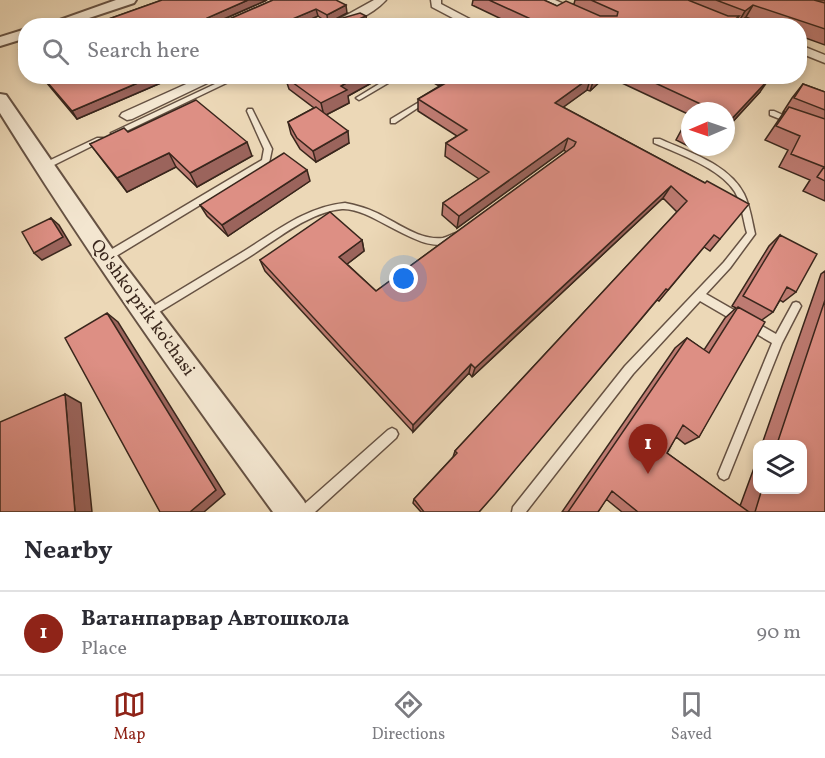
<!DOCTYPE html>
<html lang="en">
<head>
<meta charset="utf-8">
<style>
  :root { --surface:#fff; --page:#f2f2f3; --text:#2b2b33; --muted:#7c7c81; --line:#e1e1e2; --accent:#8f2418 }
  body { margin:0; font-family:Vollkorn,serif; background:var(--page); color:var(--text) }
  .controls { position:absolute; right:18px; bottom:18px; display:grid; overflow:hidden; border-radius:12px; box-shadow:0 3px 9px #0003 }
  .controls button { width:54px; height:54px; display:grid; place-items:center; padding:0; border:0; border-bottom:2px solid var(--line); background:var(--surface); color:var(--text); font:30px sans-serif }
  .compass { position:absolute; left:681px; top:102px; width:54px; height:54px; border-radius:50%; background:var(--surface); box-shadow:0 3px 9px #0003; rotate:268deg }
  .you { position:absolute; left:404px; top:279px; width:21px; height:21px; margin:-15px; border:4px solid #fff; border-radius:50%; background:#1a73e8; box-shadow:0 0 0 9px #1a73e833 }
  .badge { display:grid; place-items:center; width:39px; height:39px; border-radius:50%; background:var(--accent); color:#fff; font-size:20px; font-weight:700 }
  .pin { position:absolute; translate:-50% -50px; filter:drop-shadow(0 2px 3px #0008) }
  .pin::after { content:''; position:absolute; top:32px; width:21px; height:18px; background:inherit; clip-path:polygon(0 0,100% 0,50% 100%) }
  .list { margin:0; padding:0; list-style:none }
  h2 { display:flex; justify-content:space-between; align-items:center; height:78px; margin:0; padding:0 24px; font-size:26px }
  h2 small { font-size:20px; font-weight:400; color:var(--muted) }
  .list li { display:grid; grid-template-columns:39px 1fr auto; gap:18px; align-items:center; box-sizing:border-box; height:84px; padding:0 24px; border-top:2px solid var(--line) }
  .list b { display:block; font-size:22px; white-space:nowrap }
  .list p { margin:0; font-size:20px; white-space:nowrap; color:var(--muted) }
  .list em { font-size:20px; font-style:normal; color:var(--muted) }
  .icon { flex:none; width:33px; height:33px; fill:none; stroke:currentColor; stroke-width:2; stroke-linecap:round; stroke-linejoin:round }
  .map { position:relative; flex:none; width:825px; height:512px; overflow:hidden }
  .search { position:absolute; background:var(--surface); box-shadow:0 3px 9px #0003; left:18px; right:18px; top:18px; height:66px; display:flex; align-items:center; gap:15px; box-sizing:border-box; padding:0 21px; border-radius:24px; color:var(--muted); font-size:22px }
  .sheet { height:162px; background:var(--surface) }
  nav { display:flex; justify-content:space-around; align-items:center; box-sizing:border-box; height:84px; border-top:2px solid var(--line); background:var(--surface); font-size:16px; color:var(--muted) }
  nav a { display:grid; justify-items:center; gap:3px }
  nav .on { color:var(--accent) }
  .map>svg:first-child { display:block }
</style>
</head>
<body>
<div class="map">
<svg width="825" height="512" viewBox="0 0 825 512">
  <rect width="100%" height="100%" fill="#ecd8b7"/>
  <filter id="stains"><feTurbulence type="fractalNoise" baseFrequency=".00333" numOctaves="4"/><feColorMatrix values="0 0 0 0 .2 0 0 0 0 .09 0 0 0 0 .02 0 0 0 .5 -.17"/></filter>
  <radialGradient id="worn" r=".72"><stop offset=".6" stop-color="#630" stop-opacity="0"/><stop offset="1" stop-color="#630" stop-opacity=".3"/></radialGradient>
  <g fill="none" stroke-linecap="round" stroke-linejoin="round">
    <defs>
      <path id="service" d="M 232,76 L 241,76 L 118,135 L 112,135 L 111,133 Z
        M 392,76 L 400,76 L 361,99 L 359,100 L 356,98 Z
        M 426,98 L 428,99 L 428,101 L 395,123 L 391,123 L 391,119 Z
        M 248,109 L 252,109 L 272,149 L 269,163 L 108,261 L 102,261 L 100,258 L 102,255 L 262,160 L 264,149 L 247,111 Z
        M 770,111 L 774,111 L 796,121 L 792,123 L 790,123 L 770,115 Z
        M 97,138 L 103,138 L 104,140 L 46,169 L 43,170 L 39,167 L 40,165 Z
        M 654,139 L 660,139 C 688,152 729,164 744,194 C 750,206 752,221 755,234 L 730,268 L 706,294 L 776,334 L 793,303 L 796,302 L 799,303 L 801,306 L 782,343 L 728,478 L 724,480 L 720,478 L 718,474 L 772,343 L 700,301 L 633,374 L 526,512 L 512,512 L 513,507 L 625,366 L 724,262 L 747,233 C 743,220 742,204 735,192 C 720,168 679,154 654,143 Z
        M 345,203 C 356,205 366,208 377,213 C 396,222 420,241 443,238 C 447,237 452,234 456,233 L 460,236 C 431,267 376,207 342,209 C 309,212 276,240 249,257 C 217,277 184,297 151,317 L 148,318 L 145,317 L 143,314 L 145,311 C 177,292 209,272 241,253 C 274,233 305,207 345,203 Z
        M 392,428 L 396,430 L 398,434 L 396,438 L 315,512 L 300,512 L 301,507 L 388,430 Z"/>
      <path id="minor" d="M 374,0 L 386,0 C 371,16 348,26 327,26 Z
        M 431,0 L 441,0 L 441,4 L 483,26 L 468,26 L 432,7 Z
        M 541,0 L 555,0 L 613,26 L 597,26 Z
        M 800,45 L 825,55 L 825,63 L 800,53 Z
        M 204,76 L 222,76 L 132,119 L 127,120 L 120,116 L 122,113 Z"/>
      <path id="tertiary" d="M 116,0 L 136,0 L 134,3 L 65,26 L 43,26 Z
        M 26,29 L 26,38 L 0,46 L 0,37 Z
        M 0,94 L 6,95 L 113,250 L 304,501 L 309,512 L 273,512 C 178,382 85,250 0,113 Z"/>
    </defs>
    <use href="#service" stroke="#665243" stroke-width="3"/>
    <use href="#minor" stroke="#665243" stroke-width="3"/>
    <use href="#tertiary" stroke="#665243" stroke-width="4"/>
    <use href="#service" fill="#f3e6d0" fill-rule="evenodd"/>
    <use href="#minor" fill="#f3e6d0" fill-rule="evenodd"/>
    <use href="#tertiary" fill="#f3e6d0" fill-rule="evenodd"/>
  </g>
  <path fill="#be7b72" stroke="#39261c" stroke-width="1.5" d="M 162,0 L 267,0 L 220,21 L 225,21 L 273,0 L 347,13 L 328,23 L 318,16 L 296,26 L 89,26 Z
    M 473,0 L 544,0 L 557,6 L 574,4 L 575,0 L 825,0 L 825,45 L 800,36 L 800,26 L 770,26 L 746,17 L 738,23 L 735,22 L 733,26 L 516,26 L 472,5 Z
    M 366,16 L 367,24 L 363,26 L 336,26 L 336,20 Z
    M 41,76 L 177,76 L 77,119 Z
    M 384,76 L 348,96 L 349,103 L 326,115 L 349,143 L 316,162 L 300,149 L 291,134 L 288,122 L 314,108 L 289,89 L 285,77 Z
    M 421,76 L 606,76 L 590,91 L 587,90 L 563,107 L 705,183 L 720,239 L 710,251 L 704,247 L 659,301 L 657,300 L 479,512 L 421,512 L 413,503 L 414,499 L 453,457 L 455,451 L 677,212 L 663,198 L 472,377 L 469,373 L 413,432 L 265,271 L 260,260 L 362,240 L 364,251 L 347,264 L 376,291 L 566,152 L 564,150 L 457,228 L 442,215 L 443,203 L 479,179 L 445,156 L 446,143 L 457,136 L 418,111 L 418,99 L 448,81 L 449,80 L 439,86 Z
    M 607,76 L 763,76 L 760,92 L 726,129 L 726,111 L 690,111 L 690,115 Z
    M 803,84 L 825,92 L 825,201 L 803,191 L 810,180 L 779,167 L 788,150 L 765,140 L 784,112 L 783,112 L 792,98 Z
    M 690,121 L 690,147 L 676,140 L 683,127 Z
    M 128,132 L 252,156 L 197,187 L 176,167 L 127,192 L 90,144 Z
    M 690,147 L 709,147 L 703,153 Z
    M 310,181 L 228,236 L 207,216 L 200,205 Z
    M 780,235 L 796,292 L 783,302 L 780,300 L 773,312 L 762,320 L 699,437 L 685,444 L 676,437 L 667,453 L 740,506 L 758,457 L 758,489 L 802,489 L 802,444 L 762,444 L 821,274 L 825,271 L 825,512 L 622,512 L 606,499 L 598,512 L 562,512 L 675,348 L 687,338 L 704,350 L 725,318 L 736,308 L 732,306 L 769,246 Z"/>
  <path fill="#9b645c" stroke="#39261c" stroke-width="1.5" d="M 248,0 L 267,0 L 210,25 L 207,18 Z
    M 346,5 L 347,13 L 328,23 L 327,15 Z
    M 753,5 L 746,17 L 738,23 L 745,11 Z
    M 316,9 L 318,16 L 296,26 L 276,26 Z
    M 366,16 L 367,24 L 363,26 L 345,26 Z
    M 739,16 L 733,26 L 727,26 Z
    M 662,19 L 659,26 L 652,26 Z
    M 154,76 L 177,76 L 77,119 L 72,111 Z
    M 358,76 L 384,76 L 348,96 L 349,103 L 324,116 L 321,103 L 341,86 Z
    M 439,76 L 454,76 L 449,79 L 449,80 L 439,86 Z
    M 597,76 L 606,76 L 590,91 L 594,79 Z
    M 591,77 L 587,90 L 551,116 L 555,103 Z
    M 769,79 L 760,92 L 726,129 L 726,125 Z
    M 348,131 L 349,143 L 316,162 L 313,151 Z
    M 568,138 L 564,150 L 457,228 L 459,216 Z
    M 247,142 L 252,156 L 197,187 L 190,173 Z
    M 169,153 L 176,167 L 127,192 L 117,178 Z
    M 307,170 L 310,181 L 228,236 L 222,225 Z
    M 671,186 L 663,198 L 472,377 L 475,368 Z
    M 51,218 L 59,225 L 71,245 L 42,260 L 34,253 Z
    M 362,240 L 364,251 L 342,268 L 339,257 Z
    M 107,313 L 118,322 L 225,494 L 204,512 L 190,512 Z
    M 471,364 L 469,373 L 413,432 L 413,425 Z
    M 65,394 L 81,403 L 92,512 L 75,512 Z"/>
  <path fill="#dd8f84" stroke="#39261c" stroke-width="1.5" d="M 162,0 L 248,0 L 207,18 L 209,21 L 225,21 L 273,0 L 336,0 L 346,5 L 327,15 L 316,9 L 276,26 L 89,26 Z
    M 489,0 L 544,0 L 557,6 L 566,1 L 600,16 L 617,16 L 618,12 L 591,0 L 688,0 L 728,16 L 739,16 L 727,26 L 680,26 L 662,19 L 652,26 L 546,26 Z
    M 716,0 L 814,0 L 825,3 L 825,29 L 753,5 L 745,11 Z
    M 360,13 L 366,16 L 345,25 L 336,20 Z
    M 26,47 L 26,57 L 19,50 Z
    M 42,76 L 154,76 L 72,111 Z
    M 358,76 L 341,86 L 347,90 L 321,103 L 285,77 Z
    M 452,76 L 509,76 L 513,79 L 522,78 L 521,76 L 597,76 L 594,79 L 591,77 L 555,103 L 705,183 L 707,181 L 749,204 L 720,239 L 714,235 L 668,290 L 666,289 L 495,494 L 479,512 L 424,512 L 414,499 L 457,453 L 455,451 L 687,201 L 671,186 L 475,368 L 471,364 L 413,425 L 260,260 L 330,212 L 362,240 L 339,257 L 376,291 L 574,146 L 576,142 L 568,138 L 459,216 L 443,203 L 489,172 L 446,143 L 467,130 L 418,99 L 451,80 L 449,79 Z
    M 640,76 L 763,76 L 769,79 L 726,125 L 726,111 L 700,111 L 705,106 Z
    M 803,84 L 825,92 L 825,110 L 794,98 Z
    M 196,100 L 247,142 L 190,173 L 169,153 L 117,178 L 90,144 L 124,128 L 128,132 Z
    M 316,107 L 348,131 L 313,151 L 297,138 L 288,122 Z
    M 789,107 L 825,119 L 825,181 L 817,177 L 824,167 L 791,154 L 800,136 L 776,126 Z
    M 690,121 L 690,130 L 683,127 Z
    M 284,153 L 307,170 L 222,225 L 200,205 Z
    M 51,218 L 63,237 L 34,253 L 22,232 Z
    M 780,235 L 817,254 L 796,292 L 787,287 L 773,312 L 743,296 Z
    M 825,300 L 825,512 L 755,512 L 762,489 L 802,489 L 802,444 L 777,444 Z
    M 738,307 L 765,322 L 699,437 L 683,425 L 667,453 L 749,512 L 638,512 L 612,491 L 598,512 L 568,512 L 687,338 L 709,353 Z
    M 107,313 L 216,490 L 190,512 L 160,512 L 65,338 Z
    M 65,394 L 75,512 L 0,512 L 0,422 Z"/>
  <g text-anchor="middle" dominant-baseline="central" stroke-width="4.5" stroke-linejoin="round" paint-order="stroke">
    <g font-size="18" fill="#39261c" stroke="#f3e6d0">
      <text transform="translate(142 308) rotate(54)">Qo'shko'prik ko'chasi</text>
    </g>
  </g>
  <rect width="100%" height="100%" filter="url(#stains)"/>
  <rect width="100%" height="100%" fill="url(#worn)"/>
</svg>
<div class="controls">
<button><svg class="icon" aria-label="layers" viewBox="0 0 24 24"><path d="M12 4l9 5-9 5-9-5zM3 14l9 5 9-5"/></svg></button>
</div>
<svg class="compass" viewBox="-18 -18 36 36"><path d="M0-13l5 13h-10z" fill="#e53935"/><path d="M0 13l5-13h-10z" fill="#7c7c81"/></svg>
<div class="you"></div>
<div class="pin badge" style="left:648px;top:474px">1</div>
<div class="search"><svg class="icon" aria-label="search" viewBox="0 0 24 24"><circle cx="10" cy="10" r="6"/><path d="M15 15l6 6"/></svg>Search here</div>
</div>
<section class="sheet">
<h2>Nearby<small></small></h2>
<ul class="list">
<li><span class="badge">1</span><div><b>Ватанпарвар Автошкола</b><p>Place</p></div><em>90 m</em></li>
</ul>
</section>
<nav>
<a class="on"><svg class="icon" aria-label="map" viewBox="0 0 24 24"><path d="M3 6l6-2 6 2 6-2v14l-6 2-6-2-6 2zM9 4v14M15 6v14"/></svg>Map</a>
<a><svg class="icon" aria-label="directions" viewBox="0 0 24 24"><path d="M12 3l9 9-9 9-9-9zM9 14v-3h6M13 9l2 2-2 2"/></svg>Directions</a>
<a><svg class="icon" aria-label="saved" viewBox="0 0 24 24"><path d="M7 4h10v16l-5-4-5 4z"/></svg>Saved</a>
</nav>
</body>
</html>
